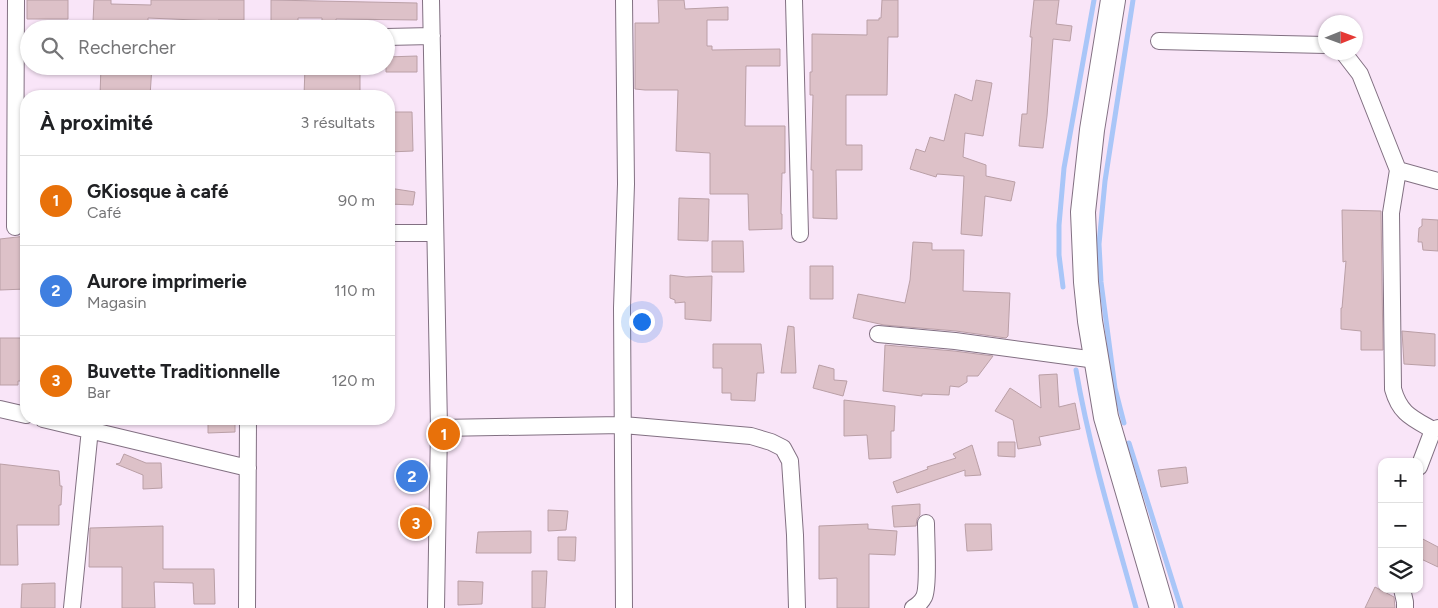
<!DOCTYPE html>
<html lang="fr">
<head>
<meta charset="utf-8">
<style>
  :root { --surface:#fff; --page:#f6f6f6; --text:#202124; --muted:#757577; --line:#e0e0e0; --accent:#496d26 }
  body { margin:0; font-family:Figtree,sans-serif; background:var(--page); color:var(--text) }
  .controls { position:absolute; right:15px; bottom:15px; display:grid; overflow:hidden; border-radius:10px; box-shadow:0 1px 4px #0004 }
  .controls button { width:45px; height:45px; display:grid; place-items:center; padding:0; border:0; border-bottom:1px solid var(--line); background:var(--surface); color:var(--text); font:25px sans-serif }
  .compass { position:absolute; left:1318px; top:15px; width:45px; height:45px; border-radius:50%; background:var(--surface); box-shadow:0 1px 4px #0004; rotate:89deg }
  .you { position:absolute; left:641px; top:321px; width:18px; height:18px; margin:-12px; border:4px solid #fff; border-radius:50%; background:#1a73e8; box-shadow:0 0 0 8px #1a73e833 }
  .badge { display:grid; place-items:center; width:32px; height:32px; border-radius:50%; background:var(--accent); color:#fff; font-size:16px; font-weight:700 }
  .pin { position:absolute; translate:-50% -50%; border:2px solid #fff; box-shadow:0 1px 5px #0006 }
  .list { margin:0; padding:0; list-style:none }
  h2 { display:flex; justify-content:space-between; align-items:center; height:65px; margin:0; padding:0 20px; font-size:21px }
  h2 small { font-size:16px; font-weight:400; color:var(--muted) }
  .list li { display:grid; grid-template-columns:32px 1fr auto; gap:15px; align-items:center; box-sizing:border-box; height:90px; padding:0 20px; border-top:1px solid var(--line) }
  .list b { display:block; font-size:19px; white-space:nowrap }
  .list p { margin:0; font-size:16px; white-space:nowrap; color:var(--muted) }
  .list em { font-size:16px; font-style:normal; color:var(--muted) }
  .icon { flex:none; width:28px; height:28px; fill:none; stroke:currentColor; stroke-width:2; stroke-linecap:round; stroke-linejoin:round }
  .map { position:relative; flex:none; width:1438px; height:608px; overflow:hidden }
  .search { position:absolute; background:var(--surface); box-shadow:0 1px 4px #0004; left:20px; top:20px; width:375px; height:55px; display:flex; align-items:center; gap:12px; box-sizing:border-box; padding:0 18px; border-radius:28px; color:var(--muted); font-size:19px }
  .panel { position:absolute; background:var(--surface); box-shadow:0 1px 4px #0004; left:20px; top:90px; width:375px; height:335px; border-radius:20px }
  .map>svg:first-child { display:block }
</style>
</head>
<body>
<div class="map">
<svg width="1438" height="608" viewBox="0 0 1438 608">
  <rect width="100%" height="100%" fill="#f9e5f8"/>
  <g fill="none" stroke-linecap="round" stroke-linejoin="round">
    <path stroke="#a9c6f8" stroke-width="5" d="M 1063,287 L 1059,255 L 1059,225 L 1064,168 L 1094,0
      M 1076,370 C 1090,451 1114,529 1136,608
      M 1124,423 L 1115,388 L 1101,282 L 1099,244 L 1105,181 L 1133,0
      M 1129,443 L 1181,608"/>
  </g>
  <path fill="#ddc1c8" stroke="#ba9fa6" d="M 27,0 L 68,0 L 68,19 L 27,19 Z
    M 94,0 L 111,0 L 111,4 L 151,5 L 151,0 L 244,0 L 244,20 L 218,20 L 218,21 L 148,18 L 148,23 L 93,22 Z
    M 271,0 L 417,3 L 417,20 L 336,19 L 336,29 L 322,29 L 322,18 L 298,18 L 298,28 L 271,29 Z
    M 658,0 L 684,0 L 685,9 L 728,7 L 728,20 L 707,20 L 707,46 L 712,46 L 712,50 L 780,49 L 780,66 L 746,66 L 745,126 L 785,126 L 785,173 L 782,173 L 781,214 L 782,214 L 782,229 L 749,230 L 748,194 L 710,194 L 710,153 L 676,151 L 678,90 L 645,90 L 635,89 L 635,23 L 659,23 Z
    M 882,0 L 898,0 L 898,37 L 888,37 L 887,95 L 846,95 L 846,145 L 862,145 L 862,170 L 836,170 L 837,219 L 813,218 L 813,170 L 811,170 L 813,95 L 810,95 L 810,72 L 812,72 L 812,34 L 867,35 L 867,20 L 879,20 L 879,18 L 881,18 Z
    M 1034,0 L 1059,0 L 1056,24 L 1072,26 L 1070,41 L 1053,39 L 1047,116 L 1043,148 L 1019,146 L 1022,114 L 1027,114 L 1032,37 L 1030,37 Z
    M 417,56 L 417,72 L 386,72 L 386,57 Z
    M 101,66 L 152,66 L 150,96 L 100,96 Z
    M 342,66 L 360,66 L 360,96 L 304,96 L 305,67 L 342,68 Z
    M 976,80 L 992,83 L 983,136 L 965,133 L 963,157 L 986,165 L 986,176 L 1015,182 L 1011,201 L 985,196 L 982,236 L 961,234 L 964,176 L 937,174 L 936,177 L 910,169 L 916,149 L 925,152 L 930,137 L 944,141 L 955,94 L 972,101 Z
    M 389,112 L 412,112 L 413,151 L 389,152 Z
    M 389,188 L 415,192 L 413,205 L 389,204 Z
    M 679,198 L 709,199 L 708,241 L 678,240 Z
    M 1342,210 L 1381,211 L 1383,350 L 1361,350 L 1361,331 L 1341,329 L 1341,308 L 1342,308 L 1346,261 L 1343,262 Z
    M 1422,219 L 1438,220 L 1438,251 L 1423,250 L 1422,242 L 1418,242 L 1419,228 L 1422,226 Z
    M 26,236 L 26,289 L 0,290 L 0,239 Z
    M 712,241 L 743,241 L 744,272 L 712,272 Z
    M 913,242 L 932,243 L 932,250 L 964,250 L 963,291 L 1010,293 L 1008,336 L 1006,338 L 956,331 L 884,325 L 853,318 L 858,294 L 905,303 L 910,280 Z
    M 810,266 L 833,266 L 833,299 L 810,299 Z
    M 670,275 L 686,277 L 712,276 L 711,321 L 685,319 L 685,302 L 675,303 L 675,300 L 670,298 Z
    M 788,326 L 794,327 L 796,373 L 781,373 Z
    M 1402,331 L 1435,334 L 1435,366 L 1404,364 Z
    M 0,338 L 26,338 L 26,381 L 18,381 L 18,385 L 0,385 Z
    M 713,344 L 761,344 L 764,373 L 757,373 L 755,401 L 731,400 L 731,393 L 722,393 L 722,368 L 713,368 Z
    M 885,345 L 954,351 L 993,356 L 978,376 L 967,376 L 967,382 L 959,387 L 950,386 L 949,395 L 922,394 L 922,396 L 883,391 Z
    M 819,365 L 834,369 L 834,380 L 847,381 L 843,396 L 813,388 Z
    M 1057,374 L 1059,407 L 1075,403 L 1080,429 L 1039,437 L 1041,445 L 1018,449 L 1013,420 L 995,411 L 1010,388 L 1041,408 L 1039,375 Z
    M 844,400 L 895,406 L 894,431 L 891,431 L 891,458 L 869,459 L 867,435 L 844,436 Z
    M 208,419 L 235,419 L 235,432 L 208,433 Z
    M 998,442 L 1015,442 L 1015,457 L 998,456 Z
    M 972,445 L 981,475 L 965,476 L 965,470 L 897,493 L 893,482 L 928,469 L 927,467 L 956,458 L 953,454 Z
    M 124,454 L 146,463 L 161,463 L 162,488 L 143,489 L 143,475 L 116,464 L 120,463 Z
    M 0,464 L 59,471 L 60,486 L 62,486 L 61,505 L 59,505 L 59,525 L 17,525 L 18,565 L 0,565 Z
    M 1186,467 L 1188,483 L 1161,487 L 1158,470 Z
    M 920,504 L 920,515 L 917,519 L 916,526 L 894,527 L 892,506 Z
    M 548,510 L 568,511 L 566,530 L 548,531 Z
    M 868,524 L 868,529 L 897,531 L 895,555 L 869,554 L 869,608 L 837,608 L 837,578 L 819,579 L 819,526 Z
    M 965,524 L 991,524 L 992,550 L 967,551 Z
    M 163,526 L 163,569 L 214,569 L 215,604 L 194,604 L 193,583 L 154,582 L 155,608 L 122,608 L 122,567 L 89,567 L 90,528 Z
    M 531,531 L 531,553 L 476,553 L 478,532 Z
    M 558,537 L 576,537 L 575,561 L 558,560 Z
    M 1419,537 L 1438,547 L 1438,567 L 1419,558 Z
    M 532,571 L 547,571 L 545,608 L 532,608 Z
    M 458,581 L 483,582 L 482,604 L 458,605 Z
    M 55,583 L 55,608 L 21,608 L 22,584 Z
    M 1375,587 L 1394,597 L 1395,608 L 1365,608 Z"/>
  <g fill="none" stroke-linecap="round" stroke-linejoin="round">
    <defs>
      <path id="street" d="M 431,0 L 439,428 L 436,608
        M 794,0 L 800,234
        M 386,37 L 432,36
        M 1159,41 L 1326,45
        M 1343,52 L 1360,74 L 1398,170 L 1391,213 L 1393,389 C 1400,414 1412,418 1433,430 L 1438,428
        M 1398,170 L 1438,181
        M 15,227 L 16,0
        M 389,233 L 435,233
        M 878,334 L 955,341 L 1096,360
        M 0,409 L 26,415
        M 43,419 L 248,468
        M 439,428 L 623,425 L 751,436 L 771,442 L 783,448 L 790,461 L 795,535 L 797,608
        M 1419,467 L 1433,430
        M 1402,589 L 1405,602 L 1405,608
        M 72,608 L 91,419
        M 247,608 L 248,419
        M 624,608 L 622,308 L 626,184 L 624,0
        M 913,608 C 918,605 922,601 924,597 C 929,587 926,537 926,523"/>
      <path id="secondary" d="M 1113,0 L 1092,130 L 1083,212 L 1086,282 L 1090,321 L 1106,417 L 1162,608"/>
    </defs>
    <use href="#street" stroke="#827082" stroke-width="18"/>
    <use href="#secondary" stroke="#827082" stroke-width="26"/>
    <use href="#street" stroke="#fff" stroke-width="16"/>
    <use href="#secondary" stroke="#fff" stroke-width="24"/>
  </g>
</svg>
<div class="controls">
<button>+</button>
<button>−</button>
<button><svg class="icon" aria-label="layers" viewBox="0 0 24 24"><path d="M12 4l9 5-9 5-9-5zM3 14l9 5 9-5"/></svg></button>
</div>
<svg class="compass" viewBox="-18 -18 36 36"><path d="M0-13l5 13h-10z" fill="#e53935"/><path d="M0 13l5-13h-10z" fill="#757577"/></svg>
<div class="you"></div>
<div class="pin badge" style="left:444px;top:434px;background:#e8710a">1</div>
<div class="pin badge" style="left:412px;top:476px;background:#3f7fe0">2</div>
<div class="pin badge" style="left:416px;top:523px;background:#e8710a">3</div>
<div class="search"><svg class="icon" aria-label="search" viewBox="0 0 24 24"><circle cx="10" cy="10" r="6"/><path d="M15 15l6 6"/></svg>Rechercher</div>
<section class="panel">
<h2>À proximité<small>3 résultats</small></h2>
<ul class="list">
<li><span class="badge" style="background:#e8710a">1</span><div><b>GKiosque à café</b><p>Café</p></div><em>90 m</em></li>
<li><span class="badge" style="background:#3f7fe0">2</span><div><b>Aurore imprimerie</b><p>Magasin</p></div><em>110 m</em></li>
<li><span class="badge" style="background:#e8710a">3</span><div><b>Buvette Traditionnelle</b><p>Bar</p></div><em>120 m</em></li>
</ul>
</section>
</div>
</body>
</html>
